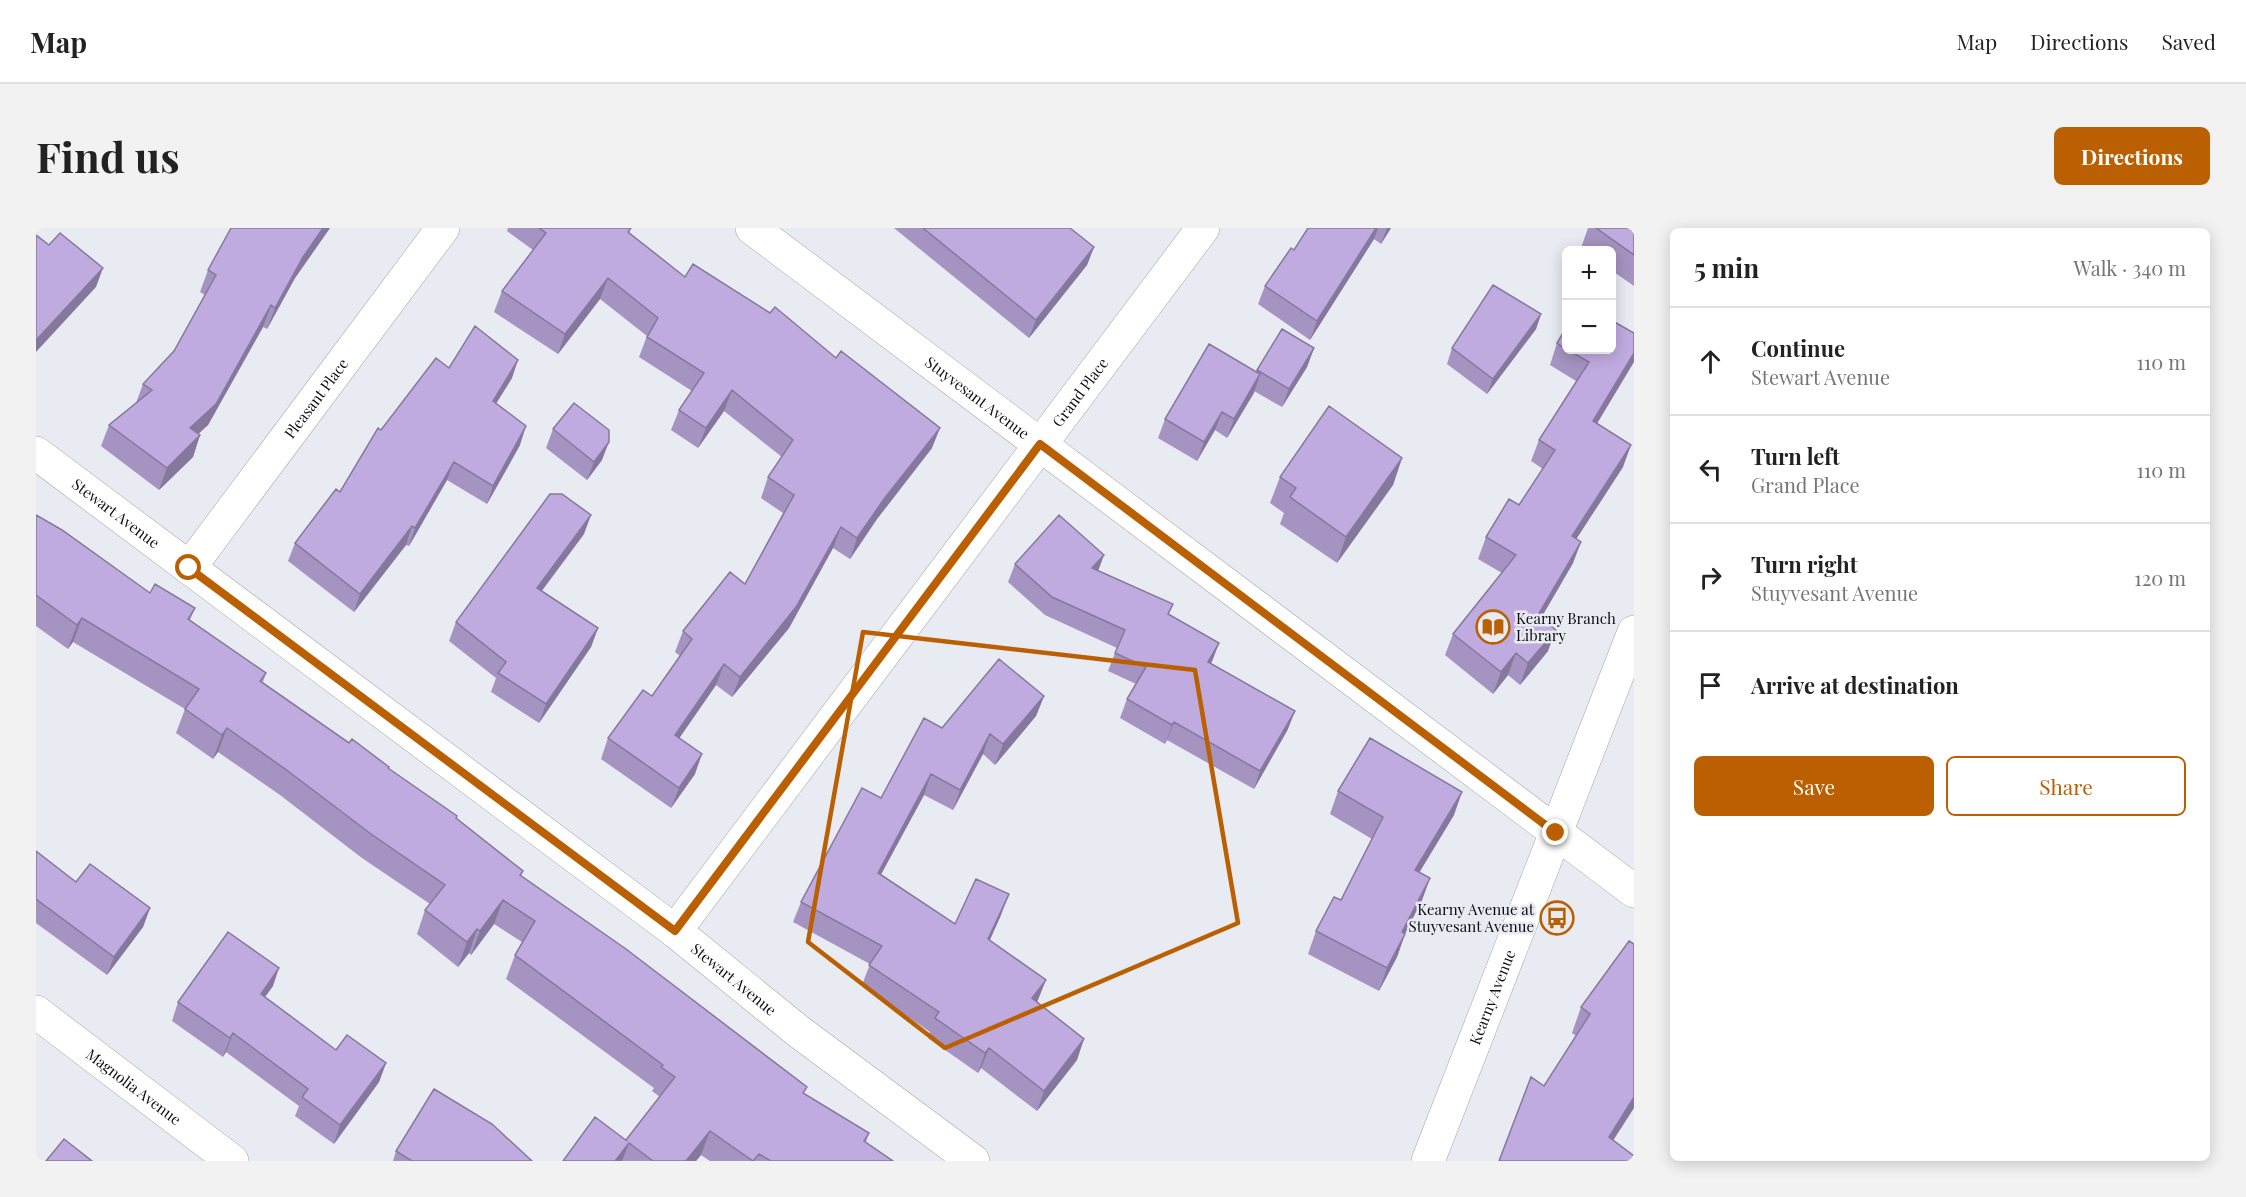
<!DOCTYPE html>
<html lang="en">
<head>
<meta charset="utf-8">
<style>
  :root { --surface:#fff; --page:#f2f2f2; --text:#222; --muted:#767676; --line:#e0e0e0; --accent:#bb6002 }
  body { margin:0; font-family:"Playfair Display",serif; background:var(--page); color:var(--text) }
  .controls { position:absolute; right:18px; top:18px; display:grid; overflow:hidden; border-radius:9px; box-shadow:0 3px 15px #0003 }
  .controls button { width:54px; height:54px; display:grid; place-items:center; padding:0; border:0; border-bottom:2px solid var(--line); background:var(--surface); color:var(--text); font:30px sans-serif }
  .stop { position:absolute; width:18px; height:18px; margin:-14px; border:4px solid #bb6002; border-radius:50%; background:#fff }
  .stop.end { background:#bb6002; border-color:#fff; box-shadow:0 2px 6px #0008 }
  .list { margin:0; padding:0; list-style:none }
  h2 { display:flex; justify-content:space-between; align-items:center; height:78px; margin:0; padding:0 24px; font-size:26px }
  h2 small { font-size:20px; font-weight:400; color:var(--muted) }
  .list li { display:grid; grid-template-columns:39px 1fr auto; gap:18px; align-items:center; box-sizing:border-box; height:108px; padding:0 24px; border-top:2px solid var(--line) }
  .list b { display:block; font-size:22px; white-space:nowrap }
  .list p { margin:0; font-size:20px; white-space:nowrap; color:var(--muted) }
  .list em { font-size:20px; font-style:normal; color:var(--muted) }
  .actions { display:flex; gap:12px; padding:18px 24px }
  .actions a { flex:1; padding:14px 0; border:2px solid var(--accent); border-radius:9px; text-align:center; font-size:21px; color:var(--accent) }
  .actions .main { background:var(--accent); color:#fff }
  .icon { flex:none; width:33px; height:33px; fill:none; stroke:currentColor; stroke-width:2; stroke-linecap:round; stroke-linejoin:round }
  .map { position:relative; flex:none; width:1598px; height:933px; overflow:hidden; border-radius:9px }
  header { display:flex; align-items:center; gap:36px; box-sizing:border-box; height:84px; padding:0 30px; background:var(--surface); border-bottom:2px solid var(--line) }
  header strong { font-size:28px }
  nav { display:flex; gap:33px; margin-inline-start:auto; font-size:21px }
  .intro { display:flex; align-items:center; justify-content:space-between; box-sizing:border-box; height:144px; padding:0 36px }
  h1 { margin:0; font-size:42px }
  .button { padding:15px 27px; border-radius:9px; background:var(--accent); color:#fff; font-size:21px; font-weight:700 }
  main { display:flex; gap:36px; padding:0 36px }
  aside { flex:1; background:var(--surface); border-radius:9px; box-shadow:0 3px 15px #0003 }
  .map>svg:first-child { display:block }
</style>
</head>
<body>
<header>
<strong>Map</strong>
<nav><a>Map</a><a>Directions</a><a>Saved</a></nav>
</header>
<div class="intro"><h1>Find us</h1><a class="button">Directions</a></div>
<main>
<div class="map">
<svg width="1598" height="933" viewBox="0 0 1598 933">
  <rect width="100%" height="100%" fill="#e9ebf3"/>
  <g fill="none" stroke-linecap="round" stroke-linejoin="round">
    <defs>
      <g id="minor">
        <path id="s1" d="M 716,0 L 1598,663"/>
        <path id="s2" d="M 0,225 L 639,703 L 762,803 L 937,933"/>
        <path id="s3" d="M 153,340 L 407,0"/>
        <path id="s4" d="M 639,703 L 1167,0"/>
        <path id="s5" d="M 0,784 L 196,933"/>
      </g>
      <g id="primary">
        <path id="s6" d="M 1392,933 L 1598,404"/>
      </g>
    </defs>
    <use href="#minor" stroke="#a2a4ac" stroke-width="34"/>
    <use href="#primary" stroke="#a2a4ac" stroke-width="34"/>
    <use href="#minor" stroke="#fff" stroke-width="33"/>
    <use href="#primary" stroke="#fff" stroke-width="33"/>
  </g>
  <path fill="#a593c1" d="M 195,0 L 294,0 L 259,50 L 231,101 L 227,99 L 172,197 L 162,206 L 164,207 L 157,229 L 123,262 L 65,218 L 73,197 L 100,175 L 107,156 L 138,123 L 169,67 L 164,64 L 172,42 Z
    M 472,0 L 595,0 L 593,5 L 649,49 L 896,220 L 841,291 L 814,331 L 797,320 L 753,400 L 696,469 L 680,457 L 643,510 L 659,546 L 635,580 L 565,531 L 572,510 L 616,468 L 644,428 L 639,424 L 647,403 L 709,356 L 747,285 L 725,270 L 732,249 L 746,229 L 688,183 L 662,220 L 635,202 L 643,182 L 656,163 L 603,129 L 611,108 L 564,71 L 522,126 L 458,84 L 466,63 L 497,22 L 471,3 Z
    M 858,0 L 1034,0 L 1058,19 L 1051,37 L 993,110 Z
    M 1272,0 L 1355,0 L 1345,16 L 1338,11 L 1274,112 L 1222,76 L 1229,58 L 1258,22 Z
    M 1552,0 L 1598,0 L 1598,58 L 1575,42 L 1575,22 L 1548,22 L 1545,20 Z
    M 1505,86 L 1500,101 L 1451,166 L 1411,136 L 1416,120 Z
    M 1530,100 L 1530,122 L 1575,122 L 1561,195 L 1587,239 L 1540,311 L 1537,335 L 1505,390 L 1512,423 L 1484,457 L 1472,447 L 1457,466 L 1409,427 L 1417,406 L 1466,345 L 1442,331 L 1450,309 L 1483,277 L 1507,241 L 1495,233 L 1503,212 L 1540,153 L 1514,137 L 1521,115 Z
    M 1278,120 L 1271,139 L 1246,179 L 1218,163 L 1191,210 L 1179,202 L 1161,233 L 1122,210 L 1129,191 L 1220,143 L 1221,142 Z
    M 413,140 L 476,150 L 460,176 L 484,217 L 451,276 L 411,252 L 373,318 L 370,317 L 318,384 L 252,333 L 259,315 L 304,264 L 345,202 Z
    M 517,201 L 566,232 L 551,252 L 510,220 Z
    M 1366,230 L 1357,257 L 1301,335 L 1244,296 L 1248,285 L 1234,275 L 1244,249 Z
    M 0,287 L 114,365 L 159,380 L 154,392 L 230,445 L 227,454 L 352,541 L 421,591 L 487,643 L 485,648 L 769,866 L 833,905 L 830,914 L 857,933 L 674,933 L 665,927 L 660,933 L 527,933 L 590,912 L 624,869 L 616,863 L 618,860 L 470,751 L 479,727 L 486,714 L 458,696 L 435,727 L 433,725 L 422,739 L 381,706 L 389,682 L 394,676 L 326,630 L 244,567 L 182,524 L 177,531 L 140,505 L 149,481 L 37,414 L 32,421 L 0,398 Z
    M 548,306 L 506,363 L 562,400 L 555,419 L 503,495 L 455,464 L 460,450 L 413,413 L 420,394 Z
    M 979,336 L 1062,343 L 1137,376 L 1133,386 L 1183,415 L 1175,436 L 1252,501 L 1218,561 L 1131,512 L 1129,516 L 1084,490 L 1091,471 L 1100,456 L 1072,443 L 1081,420 L 1009,387 L 972,354 Z
    M 1008,468 L 1000,488 L 959,537 L 947,526 L 917,582 L 888,567 L 845,646 L 919,696 L 965,687 L 954,712 L 1002,772 L 1001,774 L 1041,832 L 1001,883 L 945,840 L 942,845 L 892,810 L 894,804 L 826,757 L 834,736 L 757,694 L 765,674 L 845,570 L 906,500 Z
    M 1302,563 L 1418,587 L 1383,644 L 1394,650 L 1386,672 L 1369,706 L 1361,729 L 1343,763 L 1272,726 L 1280,703 L 1305,672 L 1336,611 L 1294,586 Z
    M 0,623 L 40,654 L 114,680 L 107,699 L 71,747 L 0,695 Z
    M 1593,713 L 1598,880 L 1508,858 L 1540,808 L 1536,805 L 1545,779 Z
    M 237,758 L 229,769 L 300,822 L 350,835 L 343,854 L 298,916 L 259,888 L 263,878 L 190,824 L 187,829 L 136,793 L 142,774 Z
    M 360,923 L 496,933 L 357,933 Z"/>
  <path fill="#86789d" d="M 287,0 L 294,0 L 259,50 L 231,101 L 239,80 L 267,29 Z
    M 1340,0 L 1342,0 L 1338,11 L 1274,112 L 1281,93 Z
    M 1351,0 L 1355,0 L 1345,16 Z
    M 1058,19 L 1051,37 L 993,110 L 1000,92 Z
    M 67,40 L 60,59 L 0,124 L 0,112 Z
    M 572,50 L 564,71 L 522,126 L 529,106 Z
    M 235,77 L 227,99 L 172,197 L 146,221 L 154,200 Z
    M 1505,86 L 1500,101 L 1451,166 L 1457,151 Z
    M 1278,120 L 1271,139 L 1246,179 L 1253,161 Z
    M 1598,125 L 1598,134 L 1550,214 L 1557,193 Z
    M 482,132 L 476,150 L 450,191 L 457,173 Z
    M 1224,146 L 1218,165 L 1191,210 L 1198,191 Z
    M 696,162 L 688,183 L 662,220 L 670,200 Z
    M 1186,184 L 1179,202 L 1161,233 L 1168,214 Z
    M 490,198 L 484,217 L 451,276 L 457,258 Z
    M 904,200 L 896,220 L 841,291 L 814,331 L 821,310 L 848,271 Z
    M 164,207 L 157,229 L 123,262 L 131,240 Z
    M 573,214 L 566,232 L 551,252 L 558,234 Z
    M 1595,217 L 1587,239 L 1528,330 L 1536,308 Z
    M 1366,230 L 1357,257 L 1301,335 L 1310,309 Z
    M 418,234 L 411,252 L 373,318 L 379,300 Z
    M 555,287 L 548,306 L 494,378 L 501,360 Z
    M 376,298 L 370,317 L 318,384 L 324,366 Z
    M 805,299 L 797,320 L 753,400 L 696,469 L 704,449 Z
    M 1545,314 L 1537,335 L 1494,409 L 1502,387 Z
    M 1068,327 L 1061,346 L 1056,340 Z
    M 46,390 L 37,414 L 32,421 L 41,397 Z
    M 562,400 L 555,419 L 503,495 L 510,476 Z
    M 1520,402 L 1512,423 L 1484,457 L 1492,435 Z
    M 1183,415 L 1176,433 L 1165,453 L 1172,434 Z
    M 1480,425 L 1472,447 L 1457,466 L 1465,444 Z
    M 688,436 L 680,457 L 631,528 L 639,507 Z
    M 1008,468 L 1000,488 L 959,537 L 967,516 Z
    M 1259,483 L 1252,501 L 1218,561 L 1224,543 Z
    M 1138,494 L 1131,512 L 1129,516 L 1136,497 Z
    M 191,500 L 182,524 L 177,531 L 186,507 Z
    M 954,506 L 947,526 L 917,582 L 924,562 Z
    M 666,526 L 659,546 L 635,580 L 643,560 Z
    M 895,546 L 888,567 L 835,665 L 842,645 Z
    M 1426,564 L 1418,587 L 1371,665 L 1379,642 Z
    M 1394,650 L 1386,672 L 1358,727 L 1366,704 Z
    M 973,666 L 965,687 L 945,731 L 952,711 Z
    M 467,672 L 458,696 L 435,727 L 444,703 Z
    M 114,680 L 107,699 L 71,747 L 78,729 Z
    M 441,701 L 433,725 L 422,739 L 431,714 Z
    M 1369,706 L 1361,729 L 1343,763 L 1351,740 Z
    M 243,740 L 237,758 L 218,784 L 225,766 Z
    M 1010,752 L 1002,772 L 989,790 L 996,770 Z
    M 197,805 L 190,824 L 187,829 L 194,810 Z
    M 1048,811 L 1041,832 L 1001,883 L 1008,863 Z
    M 953,820 L 945,840 L 942,845 L 949,825 Z
    M 350,835 L 343,854 L 298,916 L 304,897 Z
    M 1598,869 L 1598,880 L 1564,933 L 1573,909 Z
    M 674,903 L 665,927 L 660,933 L 650,933 Z
    M 593,915 L 586,933 L 579,933 Z"/>
  <path fill="#c0abe0" stroke="#86789d" stroke-width="1.5" d="M 195,0 L 287,0 L 267,29 L 239,80 L 235,77 L 180,176 L 154,200 L 164,207 L 131,240 L 73,197 L 116,162 L 107,156 L 138,123 L 180,47 L 172,42 Z
    M 503,0 L 595,0 L 592,4 L 649,49 L 657,36 L 734,85 L 739,79 L 800,130 L 805,123 L 904,200 L 848,271 L 821,310 L 805,299 L 760,379 L 704,449 L 688,436 L 639,507 L 666,526 L 643,560 L 572,510 L 607,462 L 616,468 L 656,411 L 647,403 L 694,344 L 709,356 L 758,267 L 732,249 L 757,212 L 696,162 L 670,200 L 643,182 L 668,145 L 611,109 L 622,90 L 572,50 L 529,106 L 466,63 L 510,5 Z
    M 887,0 L 1034,0 L 1058,19 L 1000,92 Z
    M 1272,0 L 1340,0 L 1281,93 L 1229,58 L 1255,20 L 1258,22 Z
    M 1560,0 L 1598,0 L 1598,27 Z
    M 24,5 L 67,40 L 0,112 L 0,7 L 13,17 Z
    M 1457,57 L 1505,86 L 1457,151 L 1416,120 Z
    M 1575,92 L 1598,105 L 1598,125 L 1557,193 L 1595,217 L 1536,308 L 1545,314 L 1502,387 L 1520,402 L 1492,435 L 1480,425 L 1465,444 L 1417,406 L 1480,327 L 1450,309 L 1473,271 L 1483,277 L 1519,222 L 1503,212 L 1553,134 L 1532,122 L 1575,122 Z
    M 439,98 L 482,132 L 457,173 L 490,198 L 457,258 L 418,234 L 379,300 L 376,298 L 324,366 L 259,315 L 300,261 L 304,264 L 342,200 L 345,202 L 400,130 L 413,140 Z
    M 1530,100 L 1530,121 L 1521,115 Z
    M 1246,101 L 1278,120 L 1253,161 L 1221,142 Z
    M 1173,116 L 1224,146 L 1198,191 L 1186,184 L 1168,214 L 1129,191 Z
    M 538,175 L 573,202 L 573,214 L 558,234 L 517,201 Z
    M 1293,178 L 1366,230 L 1310,309 L 1254,269 L 1260,260 L 1244,249 Z
    M 514,266 L 526,266 L 555,287 L 501,360 L 562,400 L 510,476 L 462,445 L 470,434 L 420,394 Z
    M 0,287 L 26,302 L 114,365 L 119,356 L 159,380 L 152,391 L 230,445 L 224,453 L 313,515 L 316,511 L 353,539 L 352,540 L 421,588 L 420,590 L 487,643 L 484,647 L 590,721 L 771,859 L 767,865 L 833,905 L 828,913 L 857,933 L 735,933 L 723,926 L 717,933 L 674,903 L 650,933 L 617,933 L 593,915 L 579,933 L 527,933 L 559,889 L 591,913 L 590,912 L 639,849 L 625,839 L 627,837 L 479,727 L 499,693 L 467,672 L 444,703 L 441,701 L 431,714 L 389,682 L 409,657 L 335,606 L 252,543 L 191,500 L 186,507 L 149,481 L 163,461 L 46,390 L 41,397 L 0,367 Z
    M 1023,287 L 1068,327 L 1056,340 L 1137,376 L 1132,386 L 1183,415 L 1172,434 L 1259,483 L 1224,543 L 1138,494 L 1136,497 L 1091,471 L 1110,439 L 1079,425 L 1089,402 L 1016,369 L 979,336 Z
    M 963,431 L 1008,468 L 967,516 L 954,506 L 924,562 L 895,546 L 842,645 L 919,696 L 940,651 L 973,666 L 952,711 L 1010,752 L 996,770 L 1048,811 L 1008,863 L 953,820 L 949,825 L 899,790 L 903,784 L 833,737 L 846,718 L 765,674 L 826,560 L 845,570 L 888,490 L 906,500 Z
    M 1334,510 L 1426,564 L 1379,642 L 1394,650 L 1366,704 L 1369,706 L 1351,740 L 1280,703 L 1298,669 L 1305,672 L 1347,589 L 1302,563 Z
    M 0,623 L 40,654 L 54,636 L 114,680 L 78,729 L 0,671 Z
    M 192,704 L 243,740 L 225,766 L 300,822 L 311,807 L 350,835 L 304,897 L 266,869 L 272,861 L 197,805 L 194,810 L 142,774 Z
    M 1593,713 L 1598,716 L 1598,869 L 1573,909 L 1598,928 L 1598,933 L 1463,933 L 1495,849 L 1508,858 L 1554,786 L 1545,779 Z
    M 398,861 L 456,896 L 496,933 L 376,933 L 360,923 Z
    M 28,911 L 56,933 L 10,933 Z"/>
  <g fill="none" stroke-linecap="round" stroke-linejoin="round">
    <path stroke="#bb6002" stroke-width="8" d="M 153,340 L 639,703 L 1004,216 L 1520,605"/>
  </g>
  <path fill="none" stroke="#bb6002" stroke-width="4.5" stroke-linejoin="round" d="M 827,404 L 1159,442 L 1202,695 L 909,820 L 772,714 Z"/>
  <defs>
    <symbol id="library-ring" viewBox="-11 -11 22 22"><circle r="9.5" fill="#e9ebf3" stroke="#bb6002" stroke-width="1.5"/><path d="M-6-4Q-3-5.5-.7-3.5V5Q-3 3-6 4ZM6-4Q3-5.5 .7-3.5V5Q3 3 6 4Z" fill="#bb6002"/></symbol>
    <symbol id="bus-ring" viewBox="-11 -11 22 22"><circle r="9.5" fill="#e9ebf3" stroke="#bb6002" stroke-width="1.5"/><path d="M-5-6H5V4H4V6H2V4H-2V6H-4V4H-5ZM-3.5-4V0h7V-4ZM-3.5 1.2v1.5H-2V1.2ZM2 1.2v1.5H3.5V1.2Z" fill="#bb6002"/></symbol>
  </defs>
  <g fill-rule="evenodd">
    <use href="#library-ring" x="1438" y="380" width="38" height="38"/>
    <use href="#bus-ring" x="1502" y="671" width="38" height="38"/>
  </g>
  <g text-anchor="middle" dominant-baseline="central" stroke-width="5" stroke-linejoin="round" paint-order="stroke">
    <g font-size="15" fill="#0d0d10" stroke="#e9ebf3">
      <text stroke="none"><textPath href="#s4" startOffset="674">Grand Place</textPath></text>
      <text stroke="none"><textPath href="#s1" startOffset="282">Stuyvesant Avenue</textPath></text>
      <text stroke="none"><textPath href="#s3" startOffset="212">Pleasant Place</textPath></text>
      <text stroke="none"><textPath href="#s2" startOffset="100">Stewart Avenue</textPath></text>
      <text stroke="none"><textPath href="#s2" startOffset="874">Stewart Avenue</textPath></text>
      <text stroke="none"><textPath href="#s6" startOffset="176">Kearny Avenue</textPath></text>
      <text stroke="none"><textPath href="#s5" startOffset="123">Magnolia Avenue</textPath></text>
    </g>
    <g font-size="15" fill="#0d0d10" stroke="#e9ebf3" text-anchor="start">
      <text x="1480" y="390">Kearny Branch<tspan x="1480" dy="17">Library</tspan></text>
      <text x="1498" y="681" text-anchor="end">Kearny Avenue at<tspan x="1498" dy="17">Stuyvesant Avenue</tspan></text>
    </g>
  </g>
</svg>
<div class="controls">
<button>+</button>
<button>−</button>
</div>
<div class="stop" style="left:153px;top:340px"></div>
<div class="stop end" style="left:1520px;top:605px"></div>
</div>
<aside>
<h2>5 min<small>Walk · 340 m</small></h2>
<ul class="list">
<li><svg class="icon" aria-label="ahead" viewBox="0 0 24 24"><path d="M12 20V5M6 11l6-6 6 6"/></svg><div><b>Continue</b><p>Stewart Avenue</p></div><em>110 m</em></li>
<li><svg class="icon" aria-label="left" viewBox="0 0 24 24"><path d="M17 20v-9H6M10 6l-5 5 5 5"/></svg><div><b>Turn left</b><p>Grand Place</p></div><em>110 m</em></li>
<li><svg class="icon" aria-label="right" viewBox="0 0 24 24"><path d="M7 20v-9h11M14 6l5 5-5 5"/></svg><div><b>Turn right</b><p>Stuyvesant Avenue</p></div><em>120 m</em></li>
<li><svg class="icon" aria-label="arrive" viewBox="0 0 24 24"><path d="M6 21V4h12l-3 4 3 4H6"/></svg><div><b>Arrive at destination</b></div></li>
</ul>
<div class="actions"><a class="main">Save</a><a>Share</a></div>
</aside>
</main>
</body>
</html>
